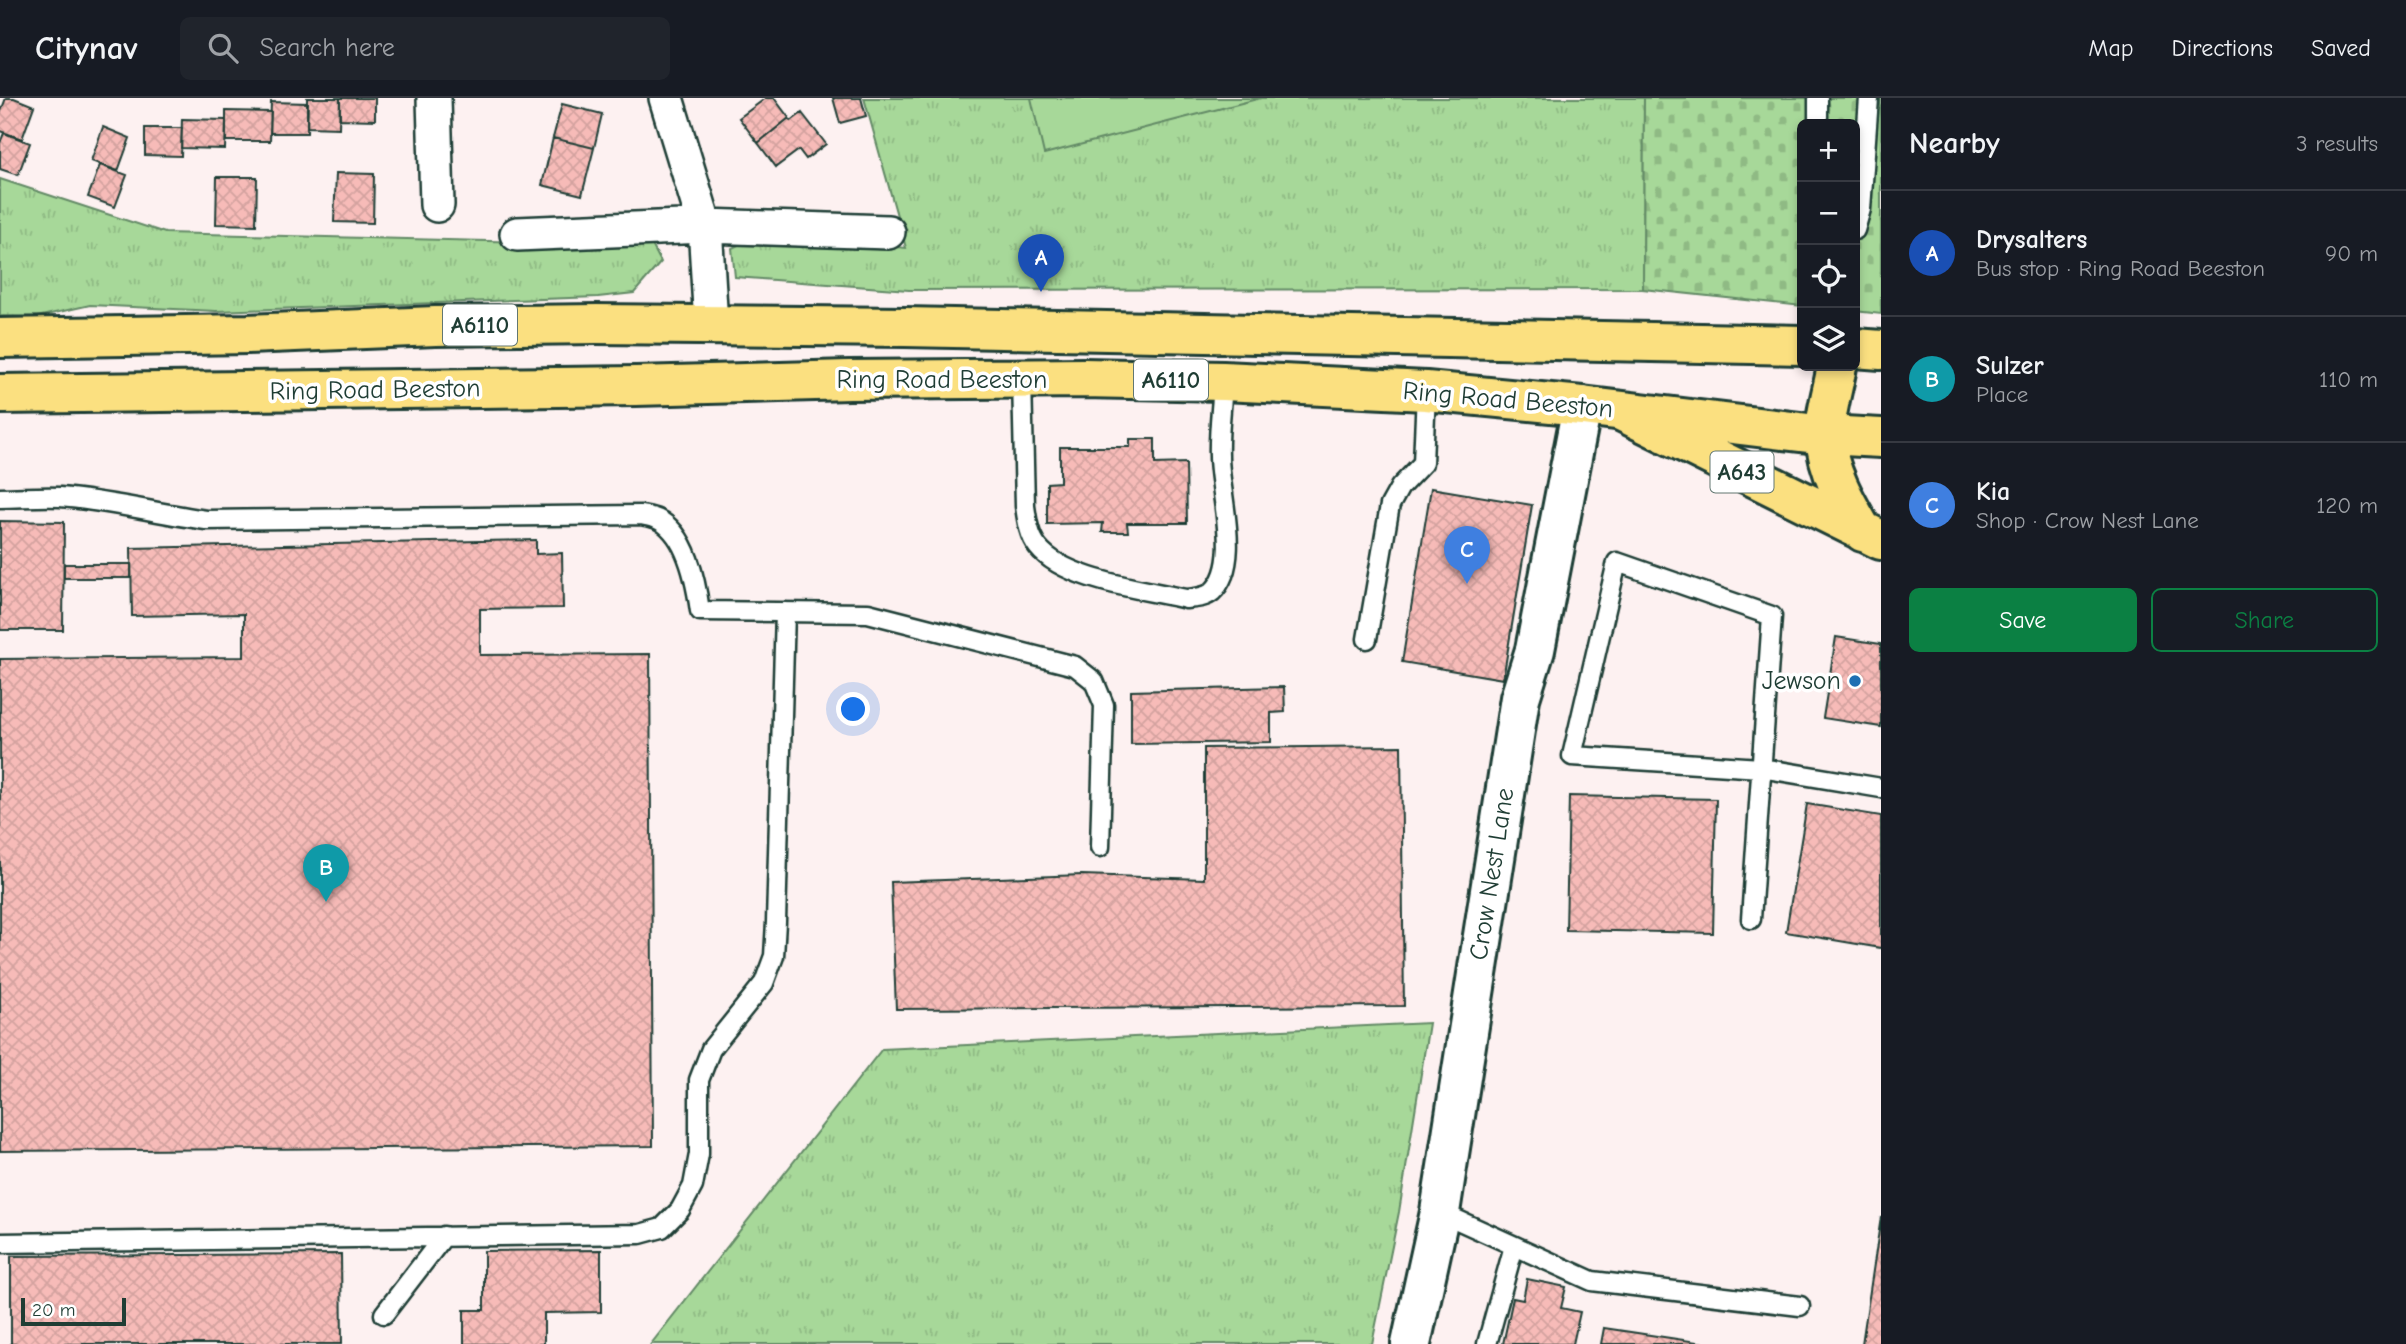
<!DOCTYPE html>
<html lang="en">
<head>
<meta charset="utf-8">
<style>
  :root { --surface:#171b24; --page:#20242c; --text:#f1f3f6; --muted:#9ea1a6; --line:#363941; --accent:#0b8043 }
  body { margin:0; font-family:"Comic Neue",sans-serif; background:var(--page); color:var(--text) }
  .controls { position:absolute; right:21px; top:21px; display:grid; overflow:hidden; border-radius:10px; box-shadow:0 4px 10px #0003 }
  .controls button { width:63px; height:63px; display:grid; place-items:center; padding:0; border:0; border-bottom:2px solid var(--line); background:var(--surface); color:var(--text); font:35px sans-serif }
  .scale { position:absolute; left:21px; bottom:18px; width:105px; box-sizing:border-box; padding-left:7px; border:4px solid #1f3d34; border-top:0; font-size:19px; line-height:24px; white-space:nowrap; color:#1f3d34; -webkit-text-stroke:5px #fff; paint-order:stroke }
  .you { position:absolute; left:854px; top:612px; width:24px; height:24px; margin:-18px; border:5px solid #fff; border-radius:50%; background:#1a73e8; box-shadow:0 0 0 10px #1a73e833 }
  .badge { display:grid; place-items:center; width:46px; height:46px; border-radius:50%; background:var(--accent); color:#fff; font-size:23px; font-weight:700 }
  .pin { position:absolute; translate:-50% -58px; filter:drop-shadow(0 2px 4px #0008) }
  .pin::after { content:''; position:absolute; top:37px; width:24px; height:21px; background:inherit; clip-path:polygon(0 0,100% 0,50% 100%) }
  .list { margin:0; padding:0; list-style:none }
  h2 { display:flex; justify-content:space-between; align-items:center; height:91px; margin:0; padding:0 28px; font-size:30px }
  h2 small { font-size:23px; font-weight:400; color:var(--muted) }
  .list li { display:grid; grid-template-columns:46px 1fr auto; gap:21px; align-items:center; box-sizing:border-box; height:126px; padding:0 28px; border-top:2px solid var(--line) }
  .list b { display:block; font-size:26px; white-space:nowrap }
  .list p { margin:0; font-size:23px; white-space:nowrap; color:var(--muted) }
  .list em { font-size:23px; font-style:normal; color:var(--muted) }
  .actions { display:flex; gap:14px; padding:21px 28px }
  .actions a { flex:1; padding:16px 0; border:2px solid var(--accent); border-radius:10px; text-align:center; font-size:24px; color:var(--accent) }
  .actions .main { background:var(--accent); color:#fff }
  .icon { flex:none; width:38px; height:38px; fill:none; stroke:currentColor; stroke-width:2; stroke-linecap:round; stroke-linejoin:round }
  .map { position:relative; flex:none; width:1881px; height:1246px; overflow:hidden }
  header { display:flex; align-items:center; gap:42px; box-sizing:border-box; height:98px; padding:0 35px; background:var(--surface); border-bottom:2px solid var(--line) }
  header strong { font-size:33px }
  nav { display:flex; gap:38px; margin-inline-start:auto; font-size:24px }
  .search { width:490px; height:63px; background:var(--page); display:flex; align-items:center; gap:18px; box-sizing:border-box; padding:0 24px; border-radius:10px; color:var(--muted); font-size:26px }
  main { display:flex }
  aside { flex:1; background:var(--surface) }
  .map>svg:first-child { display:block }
</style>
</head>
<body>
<header>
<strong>Citynav</strong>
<div class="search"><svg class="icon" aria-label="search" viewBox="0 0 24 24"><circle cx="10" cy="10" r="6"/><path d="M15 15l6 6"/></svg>Search here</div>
<nav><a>Map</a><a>Directions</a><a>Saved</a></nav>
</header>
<main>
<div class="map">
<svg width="1881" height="1246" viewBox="0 0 1881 1246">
  <defs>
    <pattern id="grass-tufts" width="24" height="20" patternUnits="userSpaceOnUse" patternTransform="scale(1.75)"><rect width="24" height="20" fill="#a7d899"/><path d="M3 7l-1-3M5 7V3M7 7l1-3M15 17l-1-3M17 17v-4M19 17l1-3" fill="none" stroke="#8fba84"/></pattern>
    <pattern id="cemetery-stones" width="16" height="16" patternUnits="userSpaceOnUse" patternTransform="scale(1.75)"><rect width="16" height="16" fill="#a7d899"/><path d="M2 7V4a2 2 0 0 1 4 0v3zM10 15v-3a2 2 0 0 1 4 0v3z" fill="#8fba84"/></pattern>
    <pattern id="building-cross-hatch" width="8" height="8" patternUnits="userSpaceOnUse" patternTransform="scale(1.75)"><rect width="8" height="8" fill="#f7bbb8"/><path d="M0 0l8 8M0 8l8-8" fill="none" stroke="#d3a29f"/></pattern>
  </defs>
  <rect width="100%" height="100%" fill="#fdf1f1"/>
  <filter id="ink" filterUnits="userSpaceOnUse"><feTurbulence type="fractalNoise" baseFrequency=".0143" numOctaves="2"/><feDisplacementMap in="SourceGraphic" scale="14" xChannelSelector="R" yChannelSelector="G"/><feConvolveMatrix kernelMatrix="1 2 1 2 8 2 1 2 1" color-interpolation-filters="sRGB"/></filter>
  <g filter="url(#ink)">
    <path fill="url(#grass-tufts)" stroke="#638a66" stroke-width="2" d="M 864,0 L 1644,0 L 1643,191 L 909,192 L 735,179 L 732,150 L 760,137 L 906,150 Z
      M 0,81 L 165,135 L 652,147 L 661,164 L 634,195 L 598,199 L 216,213 L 90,207 L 37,219 L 0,218 Z
      M 1429,925 L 1399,1114 L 1372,1246 L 651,1246 L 882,951 Z"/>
    <path fill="url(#cemetery-stones)" stroke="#638a66" stroke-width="2" d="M 1644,0 L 1881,0 L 1881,216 L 1855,213 L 1855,26 L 1802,26 L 1802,208 L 1643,191 Z"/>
    <path fill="#a7d899" stroke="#638a66" stroke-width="2" d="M 1031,0 L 1261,0 L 1044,56 Z"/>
    <path fill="url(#building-cross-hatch)" stroke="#1f3d34" stroke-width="2" d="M 6,0 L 14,0 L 34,8 L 22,41 L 0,33 L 0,16 Z
      M 307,0 L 340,0 L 339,30 L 307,29 Z
      M 340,0 L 375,0 L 375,22 L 340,21 Z
      M 766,0 L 774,0 L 789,20 L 758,45 L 739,20 Z
      M 833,0 L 861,0 L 866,18 L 840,25 Z
      M 271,4 L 308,5 L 307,35 L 270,35 Z
      M 562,6 L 602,16 L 594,50 L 553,40 Z
      M 226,13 L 271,14 L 270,43 L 226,43 Z
      M 802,15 L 826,46 L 806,61 L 799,52 L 776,69 L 758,45 L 789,20 L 791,23 Z
      M 182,21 L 226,22 L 225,51 L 181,50 Z
      M 103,29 L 130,40 L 118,73 L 91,63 Z
      M 145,30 L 182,30 L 181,58 L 145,57 Z
      M 4,35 L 30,45 L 18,77 L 0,71 L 0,45 Z
      M 553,40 L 594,50 L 582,97 L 542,87 Z
      M 100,67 L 127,77 L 115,109 L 88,99 Z
      M 336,75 L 374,76 L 373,125 L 334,124 Z
      M 217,79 L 257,79 L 256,127 L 216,126 Z
      M 1130,341 L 1155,341 L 1155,366 L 1186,365 L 1187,425 L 1127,425 L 1128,434 L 1102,434 L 1103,425 L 1047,426 L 1047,385 L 1060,384 L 1060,349 L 1130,349 Z
      M 1431,390 L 1532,407 L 1503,581 L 1402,564 Z
      M 0,423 L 64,424 L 63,532 L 0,532 Z
      M 536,442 L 536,456 L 562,455 L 563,510 L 480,511 L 480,557 L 650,556 L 653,1048 L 0,1053 L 0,561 L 244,559 L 244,516 L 132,518 L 131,450 Z
      M 64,466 L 131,466 L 131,480 L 64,480 Z
      M 1836,539 L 1881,546 L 1881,629 L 1823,620 Z
      M 1284,589 L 1285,614 L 1271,615 L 1271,644 L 1131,646 L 1131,593 Z
      M 1401,648 L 1404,908 L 896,911 L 891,784 L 1082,777 L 1204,781 L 1204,650 Z
      M 1569,698 L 1716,701 L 1713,835 L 1566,832 Z
      M 1807,706 L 1881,718 L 1881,850 L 1786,834 Z
      M 1881,1119 L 1881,1246 L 1862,1246 Z
      M 601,1152 L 601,1214 L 544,1215 L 544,1246 L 464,1246 L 464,1212 L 484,1212 L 484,1153 Z
      M 341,1156 L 342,1246 L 11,1246 L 11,1158 Z
      M 1527,1181 L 1566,1189 L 1561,1210 L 1580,1214 L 1573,1246 L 1503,1246 L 1513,1200 L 1523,1202 Z
      M 1604,1230 L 1710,1246 L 1601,1246 Z"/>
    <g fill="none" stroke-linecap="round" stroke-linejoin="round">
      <defs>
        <path id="service" d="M 1818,26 L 1818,0
          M 1855,132 L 1861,111 L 1869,0
          M 1022,281 L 1025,408 C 1027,422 1029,438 1038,449 C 1065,483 1145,491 1186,501 C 1195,500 1205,500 1212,494 C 1243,466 1219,395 1219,358 C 1218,333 1222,308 1223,283
          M 0,400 C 20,400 40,398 60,399 C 109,403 157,415 206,422 L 641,417 C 646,418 653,419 657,421 C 687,435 696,484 700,513 L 868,515 L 1075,568 L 1094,583 L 1104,607 L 1100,749
          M 1367,541 L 1390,407 L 1400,389 L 1423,365 L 1426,293
          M 1751,821 L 1772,518 L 1617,464 L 1572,658 L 1761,670 L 1881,690
          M 1440,1114 L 1592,1183 L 1800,1208
          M 0,1145 L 640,1136 L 662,1130 L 680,1112 L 693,1088 L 699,1056 L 699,982 L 711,951 L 764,885 L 774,858 L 776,824 L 785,514
          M 384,1216 L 444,1138
          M 1487,1246 L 1514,1148"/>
        <path id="minor" d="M 434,0 L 437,107
          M 666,0 L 705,128 L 711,227
          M 517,136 L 705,128 L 888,134"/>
        <path id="tertiary" d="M 1411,1246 L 1440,1114 L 1520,600 L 1535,552 L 1582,308"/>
        <path id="primary" d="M 1837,268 C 1834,287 1824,320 1825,338 C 1827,372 1846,405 1863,434
          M 1623,314 L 1881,442"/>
        <path id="trunk" d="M 0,240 L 248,236 L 435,228 L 597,226 L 905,229 L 1802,247
          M 1855,250 L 1881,252
          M 0,296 L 636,288 L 849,282 L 1084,280 L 1223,283 L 1426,293 L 1582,308 L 1825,337 L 1881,340"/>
      </defs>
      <use href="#service" stroke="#1f3d34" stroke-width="23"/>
      <use href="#minor" stroke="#1f3d34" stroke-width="38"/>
      <use href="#tertiary" stroke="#1f3d34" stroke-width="44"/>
      <use href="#primary" stroke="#1f3d34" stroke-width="44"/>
      <use href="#trunk" stroke="#1f3d34" stroke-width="44"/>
      <use href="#service" stroke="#fff" stroke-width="18"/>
      <use href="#minor" stroke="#fff" stroke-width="33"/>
      <use href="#tertiary" stroke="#fff" stroke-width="38"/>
      <use href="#primary" stroke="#fbe080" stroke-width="38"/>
      <use href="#trunk" stroke="#fbe080" stroke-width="38"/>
    </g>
  </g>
  <circle fill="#1f6fb2" stroke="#fff" stroke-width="2.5" cx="1855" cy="583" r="7"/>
  <g text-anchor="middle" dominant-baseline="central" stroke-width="7" stroke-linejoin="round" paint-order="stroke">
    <g fill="#fff" stroke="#627771" stroke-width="2">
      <rect x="443" y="206.5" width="74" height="41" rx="5"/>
      <rect x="1134" y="261.5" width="74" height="41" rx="5"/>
      <rect x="1710.5" y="353.5" width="63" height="41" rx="5"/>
    </g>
    <g font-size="24" font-weight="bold" fill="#1f3d34">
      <text x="480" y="227">A6110</text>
      <text x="1171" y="282">A6110</text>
      <text x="1742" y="374">A643</text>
    </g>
    <g font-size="26" fill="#1f3d34" stroke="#fff">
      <text x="942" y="282">Ring Road Beeston</text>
      <text transform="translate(375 292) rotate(-1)">Ring Road Beeston</text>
      <text transform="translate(1508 302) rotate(5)">Ring Road Beeston</text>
      <text transform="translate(1492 776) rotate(-81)">Crow Nest Lane</text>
    </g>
    <g font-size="26" fill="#1f3d34" stroke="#fff" text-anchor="end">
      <text x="1841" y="583">Jewson</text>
    </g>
  </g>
</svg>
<div class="controls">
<button>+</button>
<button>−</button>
<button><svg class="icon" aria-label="locate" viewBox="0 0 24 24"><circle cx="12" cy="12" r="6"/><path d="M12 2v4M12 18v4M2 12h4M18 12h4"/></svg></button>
<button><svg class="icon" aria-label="layers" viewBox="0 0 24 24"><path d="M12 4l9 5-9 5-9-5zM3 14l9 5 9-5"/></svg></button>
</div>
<div class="scale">20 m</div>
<div class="you"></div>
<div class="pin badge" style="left:1041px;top:194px;background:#1a4fb4">A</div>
<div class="pin badge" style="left:326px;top:804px;background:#0f9aa8">B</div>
<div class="pin badge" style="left:1467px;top:486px;background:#3f7fe0">C</div>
</div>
<aside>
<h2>Nearby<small>3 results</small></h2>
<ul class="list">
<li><span class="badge" style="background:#1a4fb4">A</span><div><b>Drysalters</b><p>Bus stop · Ring Road Beeston</p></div><em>90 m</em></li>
<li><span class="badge" style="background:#0f9aa8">B</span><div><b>Sulzer</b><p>Place</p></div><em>110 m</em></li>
<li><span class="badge" style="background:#3f7fe0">C</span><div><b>Kia</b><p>Shop · Crow Nest Lane</p></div><em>120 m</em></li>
</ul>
<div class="actions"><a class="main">Save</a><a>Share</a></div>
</aside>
</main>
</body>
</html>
